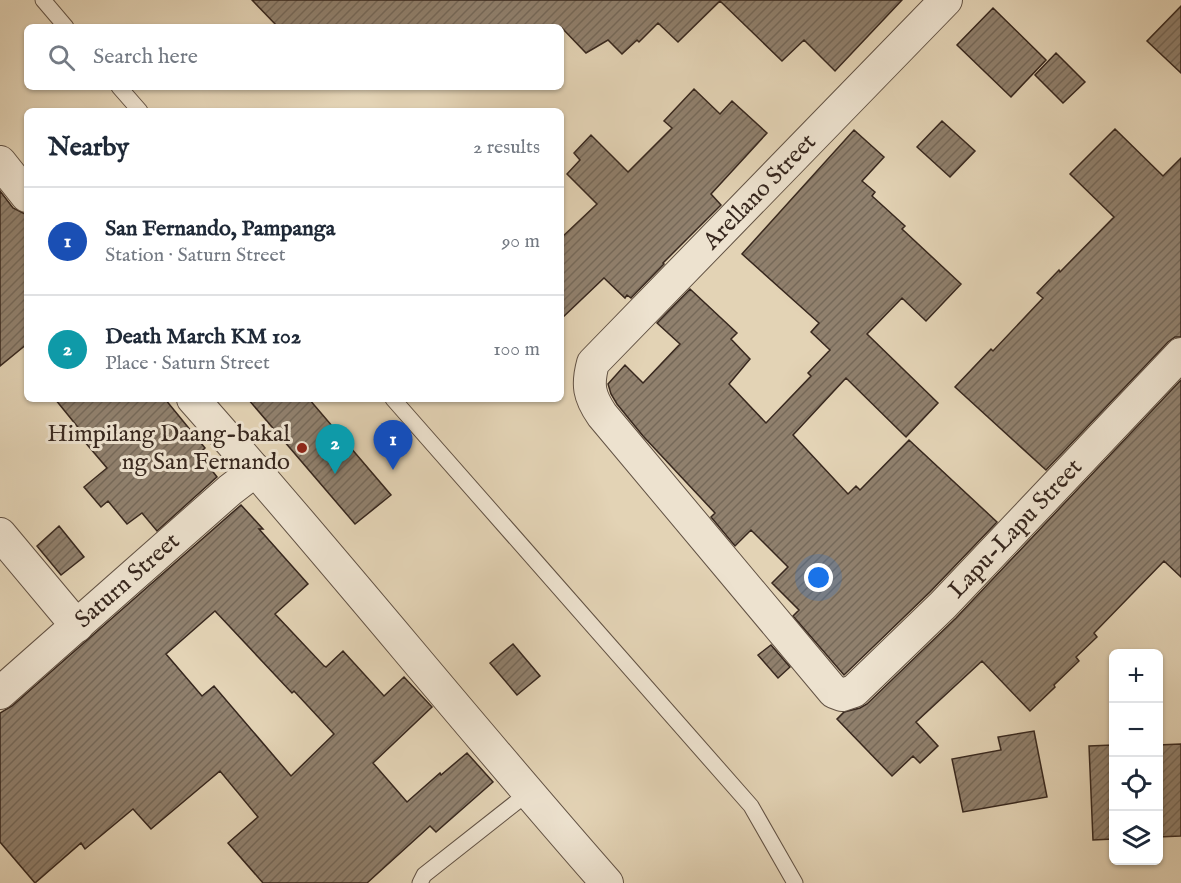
<!DOCTYPE html>
<html lang="en">
<head>
<meta charset="utf-8">
<style>
  :root { --surface:#fff; --page:#f6f6f7; --text:#1f2937; --muted:#747a83; --line:#e0e1e3; --accent:#d93025 }
  body { margin:0; font-family:"IM FELL English",serif; background:var(--page); color:var(--text) }
  .controls { position:absolute; right:18px; bottom:18px; display:grid; overflow:hidden; border-radius:9px; box-shadow:0 2px 4px #0004 }
  .controls button { width:54px; height:54px; display:grid; place-items:center; padding:0; border:0; border-bottom:2px solid var(--line); background:var(--surface); color:var(--text); font:30px sans-serif }
  .you { position:absolute; left:819px; top:578px; width:21px; height:21px; margin:-15px; border:4px solid #fff; border-radius:50%; background:#1a73e8; box-shadow:0 0 0 9px #1a73e833 }
  .badge { display:grid; place-items:center; width:39px; height:39px; border-radius:50%; background:var(--accent); color:#fff; font-size:20px; font-weight:700 }
  .pin { position:absolute; translate:-50% -50px; filter:drop-shadow(0 2px 3px #0008) }
  .pin::after { content:''; position:absolute; top:32px; width:21px; height:18px; background:inherit; clip-path:polygon(0 0,100% 0,50% 100%) }
  .list { margin:0; padding:0; list-style:none }
  h2 { display:flex; justify-content:space-between; align-items:center; height:78px; margin:0; padding:0 24px; font-size:26px }
  h2 small { font-size:20px; font-weight:400; color:var(--muted) }
  .list li { display:grid; grid-template-columns:39px 1fr auto; gap:18px; align-items:center; box-sizing:border-box; height:108px; padding:0 24px; border-top:2px solid var(--line) }
  .list b { display:block; font-size:22px; white-space:nowrap }
  .list p { margin:0; font-size:20px; white-space:nowrap; color:var(--muted) }
  .list em { font-size:20px; font-style:normal; color:var(--muted) }
  .icon { flex:none; width:33px; height:33px; fill:none; stroke:currentColor; stroke-width:2; stroke-linecap:round; stroke-linejoin:round }
  .map { position:relative; flex:none; width:1181px; height:883px; overflow:hidden }
  .search { position:absolute; background:var(--surface); box-shadow:0 2px 4px #0004; left:24px; top:24px; width:540px; height:66px; display:flex; align-items:center; gap:15px; box-sizing:border-box; padding:0 21px; border-radius:9px; color:var(--muted); font-size:22px }
  .panel { position:absolute; background:var(--surface); box-shadow:0 2px 4px #0004; left:24px; top:108px; width:540px; height:294px; border-radius:9px }
  .map>svg:first-child { display:block }
</style>
</head>
<body>
<div class="map">
<svg width="1181" height="883" viewBox="0 0 1181 883">
  <defs>
    <pattern id="building-hatch" width="6" height="6" patternUnits="userSpaceOnUse" patternTransform="scale(1.5)"><rect width="6" height="6" fill="#90806d"/><path d="M-1 1l2-2M0 6l6-6M5 7l2-2" fill="none" stroke="#766959"/></pattern>
  </defs>
  <rect width="100%" height="100%" fill="#e3d3b5"/>
  <filter id="stains"><feTurbulence type="fractalNoise" baseFrequency=".00333" numOctaves="4"/><feColorMatrix values="0 0 0 0 .2 0 0 0 0 .09 0 0 0 0 .02 0 0 0 .5 -.17"/></filter>
  <radialGradient id="worn" r=".72"><stop offset=".6" stop-color="#630" stop-opacity="0"/><stop offset="1" stop-color="#630" stop-opacity=".3"/></radialGradient>
  <path fill="url(#building-hatch)" stroke="#37271e" stroke-width="1.5" fill-rule="evenodd" d="M 252,0 L 902,0 L 835,71 L 804,40 L 782,61 L 720,1 L 678,42 L 658,23 L 639,42 L 637,40 L 622,54 L 608,40 L 586,53 L 561,27 L 278,27 Z
    M 1181,6 L 1181,73 L 1147,41 Z
    M 993,8 L 1046,60 L 1011,97 L 957,45 Z
    M 1056,53 L 1085,82 L 1063,103 L 1035,75 Z
    M 694,89 L 720,114 L 732,101 L 767,133 L 711,194 L 721,205 L 663,263 L 664,264 L 631,298 L 627,295 L 625,298 L 604,278 L 561,319 L 561,238 L 597,204 L 567,174 L 580,160 L 574,153 L 591,135 L 628,172 L 672,128 L 664,121 Z
    M 942,121 L 975,151 L 950,177 L 917,147 Z
    M 1115,129 L 1163,176 L 1181,158 L 1181,337 L 1175,337 L 1168,342 L 1046,470 L 955,387 L 991,349 L 993,351 L 1043,298 L 1037,293 L 1059,270 L 1060,272 L 1114,217 L 1070,174 Z
    M 854,130 L 884,157 L 862,181 L 875,192 L 872,196 L 905,226 L 902,229 L 961,284 L 926,321 L 902,298 L 867,334 L 938,403 L 906,437 L 846,378 L 793,435 L 848,494 L 856,486 L 860,490 L 909,440 L 997,522 L 930,592 L 844,675 L 793,616 L 799,610 L 772,583 L 788,567 L 751,530 L 735,546 L 711,517 L 715,513 L 643,436 L 617,404 L 611,394 L 608,384 L 625,365 L 643,383 L 680,344 L 657,323 L 690,289 L 737,333 L 731,339 L 750,359 L 729,384 L 766,423 L 811,376 L 808,373 L 830,350 L 811,332 L 819,323 L 742,254 Z
    M 0,191 L 13,208 L 27,215 L 27,344 L 0,366 Z
    M 1181,380 L 1181,577 L 1164,561 L 1094,633 L 1097,637 L 1076,657 L 1079,661 L 1054,685 L 1055,687 L 1030,711 L 982,661 L 916,722 L 938,746 L 920,763 L 913,756 L 892,776 L 837,719 L 844,712 L 860,708 L 867,704 L 956,618 Z
    M 55,399 L 165,399 L 205,448 L 199,454 L 217,477 L 157,531 L 142,513 L 127,524 L 108,501 L 101,507 L 84,487 L 107,468 L 78,434 L 81,431 Z
    M 248,399 L 309,399 L 391,495 L 355,524 Z
    M 241,505 L 263,529 L 259,529 L 308,584 L 275,614 L 324,666 L 326,667 L 343,651 L 384,696 L 404,677 L 432,707 L 373,763 L 407,802 L 440,773 L 441,775 L 467,753 L 493,782 L 436,832 L 430,826 L 367,883 L 263,883 L 228,843 L 258,817 L 220,771 L 151,829 L 133,809 L 85,849 L 81,843 L 35,883 L 0,842 L 0,713 L 12,706 ZM 215,611 L 292,693 L 294,691 L 334,734 L 291,776 L 214,686 L 202,696 L 166,654 Z
    M 59,526 L 84,557 L 61,575 L 37,546 Z
    M 513,644 L 540,676 L 517,695 L 490,663 Z
    M 771,645 L 790,667 L 778,678 L 758,655 Z
    M 1034,731 L 1047,797 L 963,812 L 952,759 L 1001,750 L 998,737 Z
    M 1181,744 L 1181,836 L 1158,837 L 1158,745 Z
    M 1113,745 L 1113,839 L 1093,840 L 1089,746 Z"/>
  <g fill="none" stroke-linecap="round" stroke-linejoin="round">
    <defs>
      <path id="service" d="M 43,0 L 66,27
        M 119,87 L 140,111
        M 393,399 L 751,806 L 795,883
        M 420,883 L 424,875 L 528,793"/>
      <g id="minor">
        <path id="s1" d="M 946,0 L 593,363 C 587,385 589,396 602,415 L 834,692 L 842,695 L 854,691 L 943,605 L 1181,354"/>
        <path d="M 0,162 L 27,196"/>
        <path d="M 193,399 C 334,558 467,724 607,883"/>
        <path d="M 0,534 L 77,626"/>
        <path id="s2" d="M 0,693 L 230,490 L 256,470"/>
      </g>
    </defs>
    <use href="#service" stroke="#625244" stroke-width="17"/>
    <use href="#minor" stroke="#625244" stroke-width="34"/>
    <use href="#service" stroke="#ede2cf" stroke-width="15"/>
    <use href="#minor" stroke="#ede2cf" stroke-width="32"/>
  </g>
  <circle fill="#8f2418" stroke="#ede2cf" stroke-width="2" cx="302" cy="448" r="6"/>
  <g text-anchor="middle" dominant-baseline="central" stroke-width="6" stroke-linejoin="round" paint-order="stroke">
    <g font-size="24" fill="#37271e" stroke="#ede2cf">
      <text transform="translate(760 192) rotate(-46)">Arellano Street</text>
      <text stroke="none"><textPath href="#s1" startOffset="1173">Lapu-Lapu Street</textPath></text>
      <text stroke="none"><textPath href="#s2" startOffset="170">Saturn Street</textPath></text>
    </g>
    <g font-size="24" fill="#37271e" stroke="#ede2cf" text-anchor="end">
      <text x="290" y="434">Himpilang Daang-bakal<tspan x="290" dy="28">ng San Fernando</tspan></text>
    </g>
  </g>
  <rect width="100%" height="100%" filter="url(#stains)"/>
  <rect width="100%" height="100%" fill="url(#worn)"/>
</svg>
<div class="controls">
<button>+</button>
<button>−</button>
<button><svg class="icon" aria-label="locate" viewBox="0 0 24 24"><circle cx="12" cy="12" r="6"/><path d="M12 2v4M12 18v4M2 12h4M18 12h4"/></svg></button>
<button><svg class="icon" aria-label="layers" viewBox="0 0 24 24"><path d="M12 4l9 5-9 5-9-5zM3 14l9 5 9-5"/></svg></button>
</div>
<div class="you"></div>
<div class="pin badge" style="left:393px;top:470px;background:#1a4fb4">1</div>
<div class="pin badge" style="left:335px;top:474px;background:#0f9aa8">2</div>
<div class="search"><svg class="icon" aria-label="search" viewBox="0 0 24 24"><circle cx="10" cy="10" r="6"/><path d="M15 15l6 6"/></svg>Search here</div>
<section class="panel">
<h2>Nearby<small>2 results</small></h2>
<ul class="list">
<li><span class="badge" style="background:#1a4fb4">1</span><div><b>San Fernando, Pampanga</b><p>Station · Saturn Street</p></div><em>90 m</em></li>
<li><span class="badge" style="background:#0f9aa8">2</span><div><b>Death March KM 102</b><p>Place · Saturn Street</p></div><em>100 m</em></li>
</ul>
</section>
</div>
</body>
</html>
